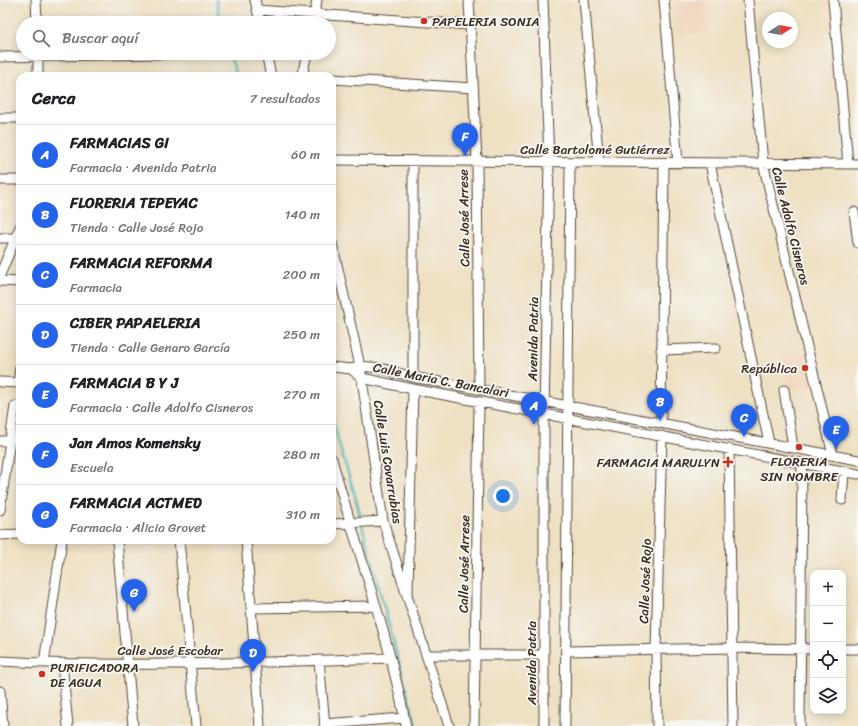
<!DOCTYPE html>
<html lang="es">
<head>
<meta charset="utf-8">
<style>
  :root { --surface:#fff; --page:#f2f2f2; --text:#202124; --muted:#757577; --line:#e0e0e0; --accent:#2563eb }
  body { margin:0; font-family:Sriracha,sans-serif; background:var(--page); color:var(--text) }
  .controls { position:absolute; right:12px; bottom:12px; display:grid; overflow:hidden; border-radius:8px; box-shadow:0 2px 10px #0003 }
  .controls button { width:36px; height:36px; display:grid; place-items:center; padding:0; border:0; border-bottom:1px solid var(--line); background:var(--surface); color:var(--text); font:20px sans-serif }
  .compass { position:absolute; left:762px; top:12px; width:36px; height:36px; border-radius:50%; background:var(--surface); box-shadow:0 2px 10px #0003; rotate:79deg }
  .you { position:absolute; left:503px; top:496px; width:14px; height:14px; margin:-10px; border:3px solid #fff; border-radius:50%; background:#1a73e8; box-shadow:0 0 0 6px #1a73e833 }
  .badge { display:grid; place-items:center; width:26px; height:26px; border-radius:50%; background:var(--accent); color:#fff; font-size:13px; font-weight:700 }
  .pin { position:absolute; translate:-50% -33px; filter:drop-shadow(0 1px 2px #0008) }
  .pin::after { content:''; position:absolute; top:21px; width:14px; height:12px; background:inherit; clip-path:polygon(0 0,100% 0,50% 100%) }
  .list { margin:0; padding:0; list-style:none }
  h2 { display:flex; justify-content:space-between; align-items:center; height:52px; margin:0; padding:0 16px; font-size:17px }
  h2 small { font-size:13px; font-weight:400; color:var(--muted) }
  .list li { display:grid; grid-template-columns:26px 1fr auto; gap:12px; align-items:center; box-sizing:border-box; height:60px; padding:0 16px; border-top:1px solid var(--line) }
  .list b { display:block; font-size:15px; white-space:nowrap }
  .list p { margin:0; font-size:13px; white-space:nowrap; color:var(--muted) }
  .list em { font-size:13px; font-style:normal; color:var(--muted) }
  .icon { flex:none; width:22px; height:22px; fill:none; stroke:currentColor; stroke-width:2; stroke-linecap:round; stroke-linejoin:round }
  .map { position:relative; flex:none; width:858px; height:726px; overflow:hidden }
  .search { position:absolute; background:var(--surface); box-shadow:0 2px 10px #0003; left:16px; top:16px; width:320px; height:44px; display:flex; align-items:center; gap:10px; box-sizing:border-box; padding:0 14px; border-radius:22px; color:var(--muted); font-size:15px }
  .panel { position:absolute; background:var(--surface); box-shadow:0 2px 10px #0003; left:16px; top:72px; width:320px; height:472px; border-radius:12px }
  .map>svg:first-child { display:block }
</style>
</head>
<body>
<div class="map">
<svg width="858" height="726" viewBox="0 0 858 726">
  <rect width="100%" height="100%" fill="#f6f6f2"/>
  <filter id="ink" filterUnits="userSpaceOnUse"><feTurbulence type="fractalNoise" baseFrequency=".025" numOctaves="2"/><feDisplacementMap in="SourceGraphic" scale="8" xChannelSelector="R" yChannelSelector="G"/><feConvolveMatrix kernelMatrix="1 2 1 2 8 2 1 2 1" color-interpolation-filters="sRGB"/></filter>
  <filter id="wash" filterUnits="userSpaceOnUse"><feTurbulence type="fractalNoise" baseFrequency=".012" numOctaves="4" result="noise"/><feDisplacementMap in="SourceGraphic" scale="16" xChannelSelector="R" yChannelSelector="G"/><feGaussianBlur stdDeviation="0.9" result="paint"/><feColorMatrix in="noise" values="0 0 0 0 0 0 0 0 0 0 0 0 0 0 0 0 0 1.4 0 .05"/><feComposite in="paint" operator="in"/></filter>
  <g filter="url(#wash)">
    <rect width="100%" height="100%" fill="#eee0c2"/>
    <path fill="#f1d5bd" d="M 673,0 L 705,0 L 708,34 L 676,33 Z
      M 780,351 L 804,353 L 813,389 L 789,389 Z"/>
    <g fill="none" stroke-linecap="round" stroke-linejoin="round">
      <path stroke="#3eafb5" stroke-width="2.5" d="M 216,0 L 221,23
        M 229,53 L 237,76
        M 332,414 C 338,450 354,484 361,520
        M 362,525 L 416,726"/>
    </g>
  </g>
  <g filter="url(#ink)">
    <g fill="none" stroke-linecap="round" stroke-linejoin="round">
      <defs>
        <path id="minor" d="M 36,0 L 37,23
          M 255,0 L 260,23
          M 469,0 L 477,161 L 479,389
          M 543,0 L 549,162 L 544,414 L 544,726
          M 584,0 L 599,162
          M 664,0 L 678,163
          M 748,0 L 763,163 L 833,455
          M 833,0 L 848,164
          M 257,10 L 470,25
          M 313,23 L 317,0
          M 38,53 L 38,76
          M 266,53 L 271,76
          M 0,57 L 209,53
          M 302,76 L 307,53
          M 332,79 L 473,88
          M 0,118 L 20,118
          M 332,160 L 858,164
          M 710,163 L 769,443
          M 0,180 L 20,180
          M 854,212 L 858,243
          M 0,238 L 15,238
          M 332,243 L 360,366 L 383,521 L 449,726
          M 0,275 L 20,227
          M 0,281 L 20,282
          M 661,350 L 716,348
          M 332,367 L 351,369 L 360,366 L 380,368 L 413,377 L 858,460
          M 351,369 L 362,378 L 413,389 L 858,474
          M 413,377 L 413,161
          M 0,382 L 20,383
          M 18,383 L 20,368
          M 784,390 L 793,447
          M 661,423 L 664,163
          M 0,441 L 20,440
          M 729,449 L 733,726
          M 332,459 C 356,548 389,635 406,726
          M 842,500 L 844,472
          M 0,510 L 15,406
          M 332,524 L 383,521
          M 0,535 L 20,534
          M 117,540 L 133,726
          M 179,540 L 196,726
          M 246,540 L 260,726
          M 408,592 L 413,389
          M 251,608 L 375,606
          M 843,649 L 858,649
          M 566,651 L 731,648 L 813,649
          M 426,655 L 544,655
          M 319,660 L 325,726
          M 0,661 C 129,668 260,662 389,658
          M 44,663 L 62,540
          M 62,663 L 68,726
          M 0,691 L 3,726
          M 324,724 L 404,718
          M 474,726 L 479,402
          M 565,726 L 570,162
          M 657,726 L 656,649 L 662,436
          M 800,726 L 802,464"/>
      </defs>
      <use href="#minor" stroke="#564537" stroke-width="11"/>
      <use href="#minor" stroke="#fff" stroke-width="9"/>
    </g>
  </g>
  <g fill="#c8321e" stroke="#f6f6f2" stroke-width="1.5">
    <circle cx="424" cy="21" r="4"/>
    <circle cx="805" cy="368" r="4"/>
    <circle cx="799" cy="447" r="4"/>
    <path d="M726 456h4v4h4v4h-4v4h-4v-4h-4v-4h4z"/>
    <circle cx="42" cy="674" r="4"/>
  </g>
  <g text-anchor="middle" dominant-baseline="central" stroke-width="3.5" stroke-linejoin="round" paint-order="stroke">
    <g font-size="13" fill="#3b2a1e" stroke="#f6f6f2" text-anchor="start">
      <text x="432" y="21">PAPELERIA SONIA</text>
      <text x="797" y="368" text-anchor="end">República</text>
      <text x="799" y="461" text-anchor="middle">FLORERIA<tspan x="799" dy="15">SIN NOMBRE</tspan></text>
      <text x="720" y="462" text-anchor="end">FARMACIA MARULYN</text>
      <text x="50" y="667">PURIFICADORA<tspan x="50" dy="15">DE AGUA</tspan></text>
    </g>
    <g font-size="13" fill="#3b2a1e" stroke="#f6f6f2">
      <text x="595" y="149">Calle Bartolomé Gutiérrez</text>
      <text transform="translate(464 218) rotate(-91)">Calle José Arrese</text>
      <text transform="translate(791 226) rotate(76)">Calle Adolfo Cisneros</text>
      <text transform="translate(533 339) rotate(-89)">Avenida Patria</text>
      <text transform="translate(441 380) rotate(11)">Calle María C. Bancalari</text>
      <text transform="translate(388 462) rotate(81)">Calle Luis Covarrubias</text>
      <text transform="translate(464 564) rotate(-89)">Calle José Arrese</text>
      <text transform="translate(645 581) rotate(-88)">Calle José Rojo</text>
      <text x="170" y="650">Calle José Escobar</text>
      <text transform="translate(531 663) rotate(-90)">Avenida Patria</text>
    </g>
  </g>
</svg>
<div class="controls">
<button>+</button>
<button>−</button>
<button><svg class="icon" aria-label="locate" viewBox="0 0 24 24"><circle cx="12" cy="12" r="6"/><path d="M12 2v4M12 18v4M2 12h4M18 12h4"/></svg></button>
<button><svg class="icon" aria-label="layers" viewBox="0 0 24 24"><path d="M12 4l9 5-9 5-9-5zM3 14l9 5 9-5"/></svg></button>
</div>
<svg class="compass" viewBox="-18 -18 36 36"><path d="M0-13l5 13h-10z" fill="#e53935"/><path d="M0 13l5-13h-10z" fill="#757577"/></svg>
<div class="you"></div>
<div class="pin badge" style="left:534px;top:425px">A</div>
<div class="pin badge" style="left:660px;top:421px">B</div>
<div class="pin badge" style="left:744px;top:437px">C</div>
<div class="pin badge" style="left:253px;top:672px">D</div>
<div class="pin badge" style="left:836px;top:449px">E</div>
<div class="pin badge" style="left:465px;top:156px">F</div>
<div class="pin badge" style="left:134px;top:612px">G</div>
<div class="search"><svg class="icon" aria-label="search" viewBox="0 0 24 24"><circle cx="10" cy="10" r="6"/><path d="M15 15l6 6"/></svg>Buscar aquí</div>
<section class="panel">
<h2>Cerca<small>7 resultados</small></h2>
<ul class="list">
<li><span class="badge">A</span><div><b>FARMACIAS GI</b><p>Farmacia · Avenida Patria</p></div><em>60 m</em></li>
<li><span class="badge">B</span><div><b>FLORERIA TEPEYAC</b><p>Tienda · Calle José Rojo</p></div><em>140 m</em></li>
<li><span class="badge">C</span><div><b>FARMACIA REFORMA</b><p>Farmacia</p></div><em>200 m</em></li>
<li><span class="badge">D</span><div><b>CIBER PAPAELERIA</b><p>Tienda · Calle Genaro García</p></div><em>250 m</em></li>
<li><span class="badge">E</span><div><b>FARMACIA B Y J</b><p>Farmacia · Calle Adolfo Cisneros</p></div><em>270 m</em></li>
<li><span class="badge">F</span><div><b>Jan Amos Komensky</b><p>Escuela</p></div><em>280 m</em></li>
<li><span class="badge">G</span><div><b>FARMACIA ACTMED</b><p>Farmacia · Alicia Grovet</p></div><em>310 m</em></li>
</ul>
</section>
</div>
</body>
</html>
